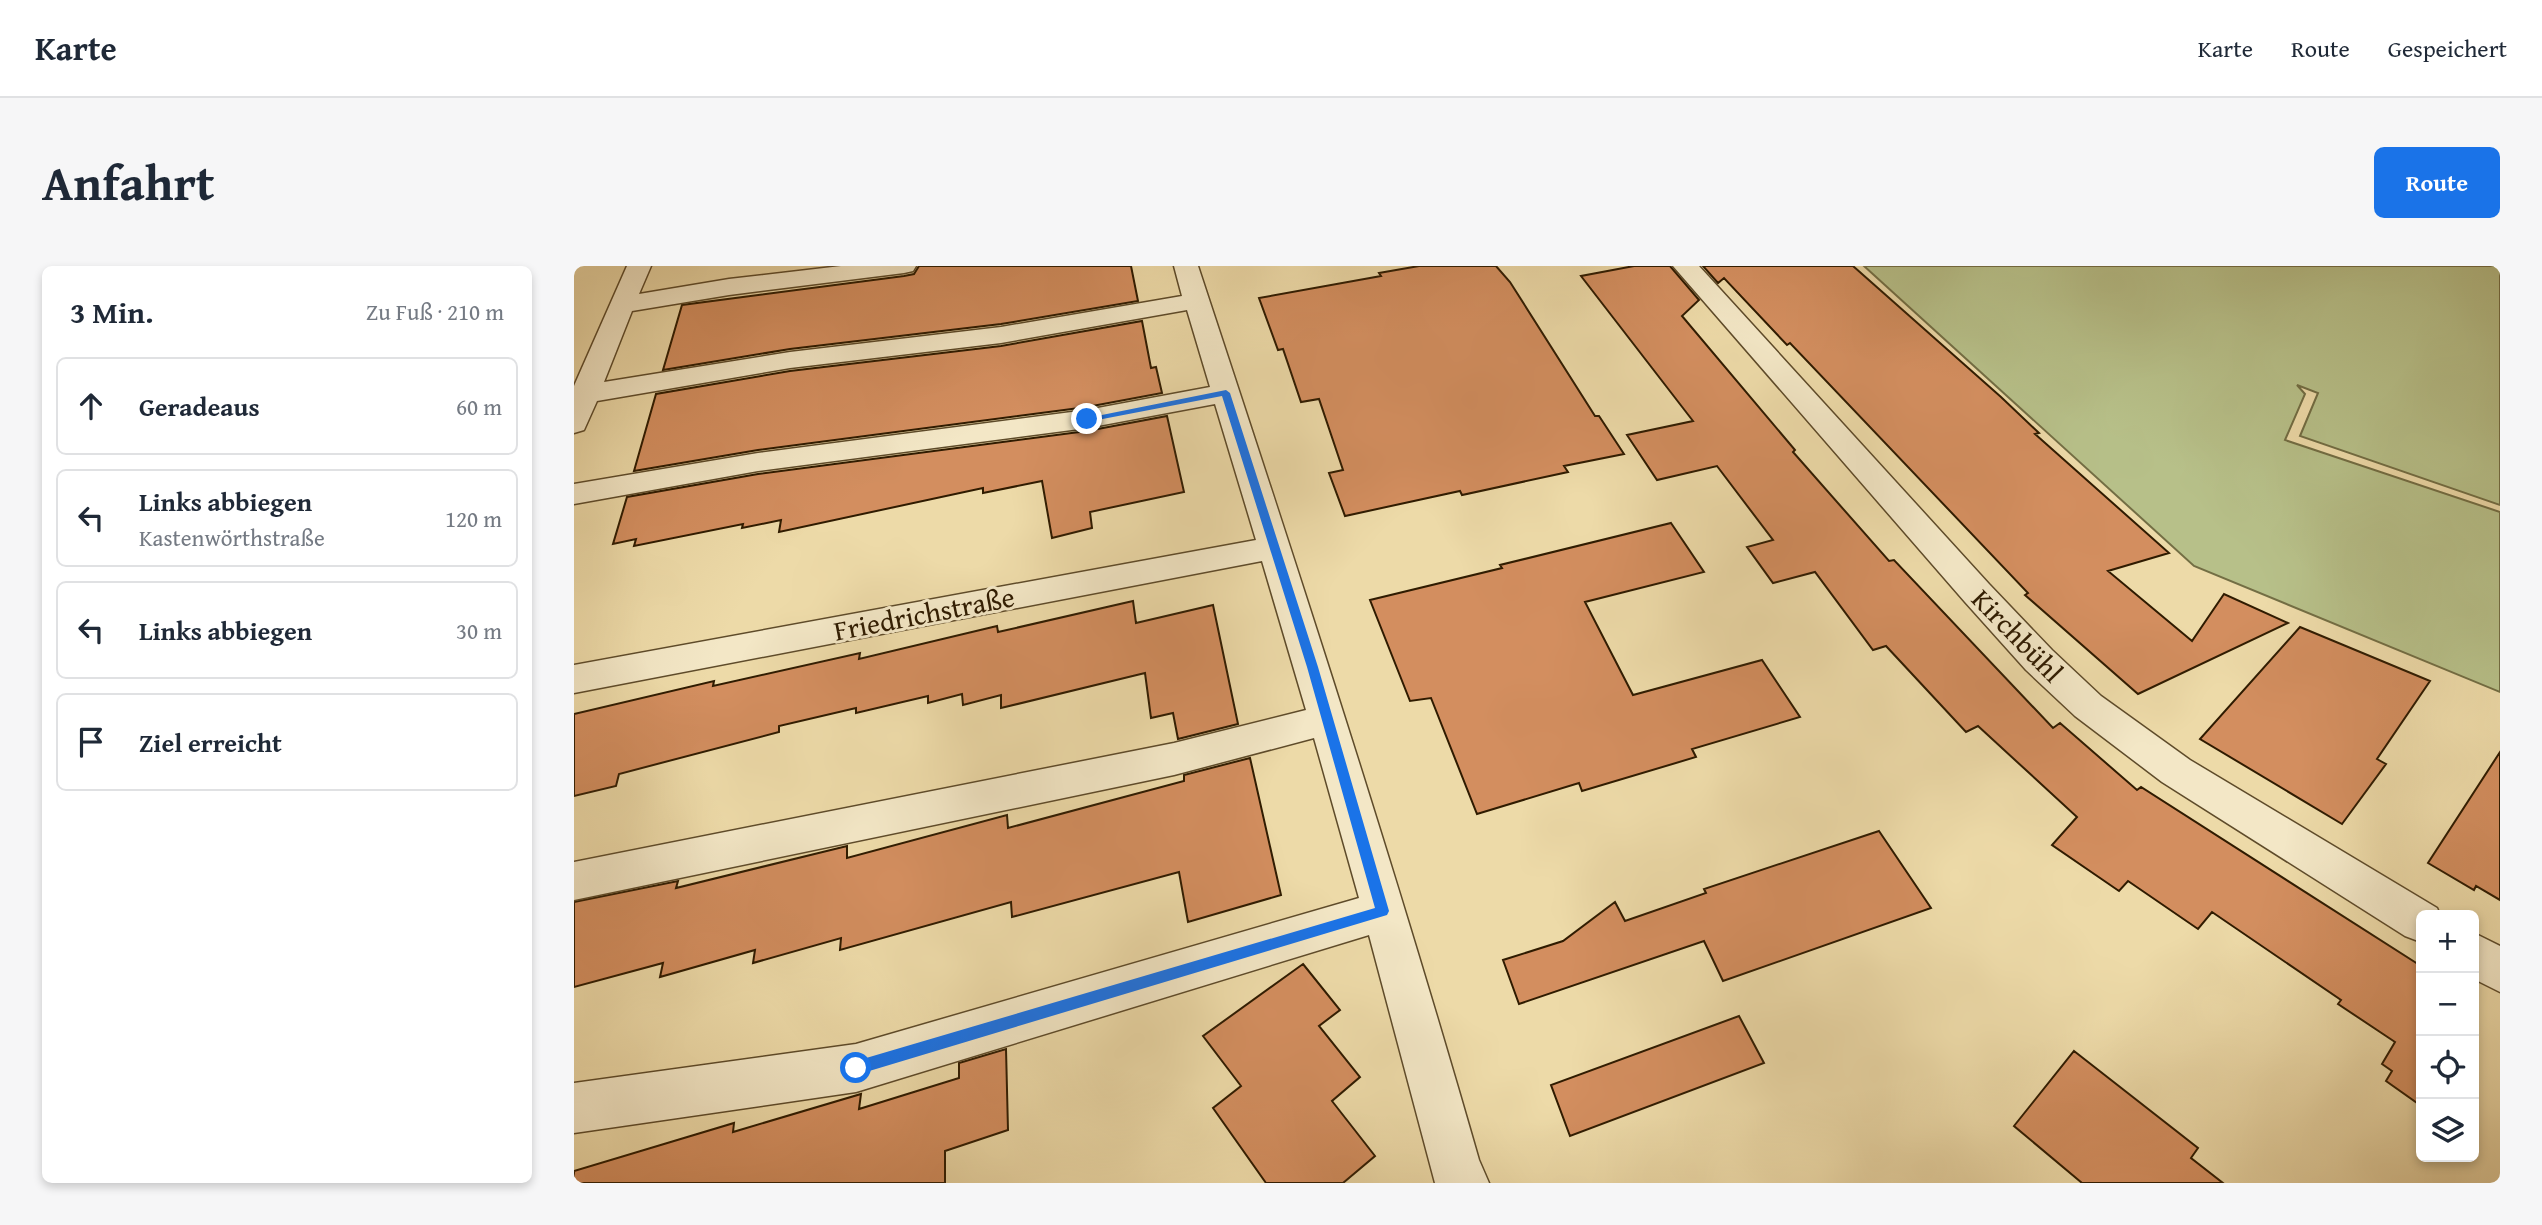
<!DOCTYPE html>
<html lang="de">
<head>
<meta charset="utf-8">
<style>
  :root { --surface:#fff; --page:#f6f6f7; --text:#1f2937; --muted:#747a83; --line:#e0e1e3; --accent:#1a73e8 }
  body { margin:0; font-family:"Gentium Book Plus",serif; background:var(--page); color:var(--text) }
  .controls { position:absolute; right:21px; bottom:21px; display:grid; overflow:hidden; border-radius:10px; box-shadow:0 4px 10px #0003 }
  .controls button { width:63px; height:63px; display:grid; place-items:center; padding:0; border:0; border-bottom:2px solid var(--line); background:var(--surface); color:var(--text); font:35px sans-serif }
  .stop { position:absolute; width:21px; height:21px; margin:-16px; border:5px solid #1a73e8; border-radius:50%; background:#fff }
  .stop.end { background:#1a73e8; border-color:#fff; box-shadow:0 2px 7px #0008 }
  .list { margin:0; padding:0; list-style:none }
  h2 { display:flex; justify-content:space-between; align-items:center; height:91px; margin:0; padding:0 28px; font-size:30px }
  h2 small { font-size:23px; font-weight:400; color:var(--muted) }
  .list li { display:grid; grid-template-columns:46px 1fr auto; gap:21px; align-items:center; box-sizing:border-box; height:98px; margin:0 14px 14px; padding:0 14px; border:2px solid var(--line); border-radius:10px }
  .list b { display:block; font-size:26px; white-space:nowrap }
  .list p { margin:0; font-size:23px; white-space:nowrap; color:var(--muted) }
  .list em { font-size:23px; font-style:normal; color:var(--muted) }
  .icon { flex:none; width:38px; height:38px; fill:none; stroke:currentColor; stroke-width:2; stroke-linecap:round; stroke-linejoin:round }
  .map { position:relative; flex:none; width:1926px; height:917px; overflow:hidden; border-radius:10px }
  header { display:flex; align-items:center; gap:42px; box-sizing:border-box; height:98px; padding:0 35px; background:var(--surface); border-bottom:2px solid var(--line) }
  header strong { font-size:33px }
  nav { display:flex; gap:38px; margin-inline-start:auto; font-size:24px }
  .intro { display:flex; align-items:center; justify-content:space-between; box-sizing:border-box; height:168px; padding:0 42px }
  h1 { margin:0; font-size:49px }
  .button { padding:18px 32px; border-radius:10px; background:var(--accent); color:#fff; font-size:24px; font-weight:700 }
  main { display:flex; gap:42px; padding:0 42px }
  aside { flex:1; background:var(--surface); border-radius:10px; box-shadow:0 4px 10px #0003 }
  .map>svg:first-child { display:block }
</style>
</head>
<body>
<header>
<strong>Karte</strong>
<nav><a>Karte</a><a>Route</a><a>Gespeichert</a></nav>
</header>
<div class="intro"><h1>Anfahrt</h1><a class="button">Route</a></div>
<main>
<aside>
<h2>3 Min.<small>Zu Fuß · 210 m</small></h2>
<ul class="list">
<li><svg class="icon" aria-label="ahead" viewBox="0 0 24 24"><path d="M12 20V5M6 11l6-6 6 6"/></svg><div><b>Geradeaus</b></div><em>60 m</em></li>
<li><svg class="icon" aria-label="left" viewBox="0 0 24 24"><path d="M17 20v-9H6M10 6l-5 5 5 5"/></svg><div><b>Links abbiegen</b><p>Kastenwörthstraße</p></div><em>120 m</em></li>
<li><svg class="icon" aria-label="left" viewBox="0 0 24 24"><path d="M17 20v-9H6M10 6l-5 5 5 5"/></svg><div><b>Links abbiegen</b></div><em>30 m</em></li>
<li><svg class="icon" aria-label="arrive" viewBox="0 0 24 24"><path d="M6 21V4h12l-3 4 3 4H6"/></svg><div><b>Ziel erreicht</b></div></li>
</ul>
</aside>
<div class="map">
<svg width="1926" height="917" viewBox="0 0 1926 917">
  <rect width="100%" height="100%" fill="#eddaa8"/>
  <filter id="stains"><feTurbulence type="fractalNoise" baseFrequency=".00286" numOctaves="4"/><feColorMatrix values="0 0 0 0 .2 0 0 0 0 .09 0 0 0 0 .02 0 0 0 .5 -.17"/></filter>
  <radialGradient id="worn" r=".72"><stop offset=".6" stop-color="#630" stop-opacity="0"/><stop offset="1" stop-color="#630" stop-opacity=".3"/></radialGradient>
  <path fill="#b7c089" stroke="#736e44" stroke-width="2" d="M 1290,0 L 1926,0 L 1926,239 L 1726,170 L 1744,127 L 1723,119 L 1731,128 L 1711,174 L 1926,246 L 1926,426 L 1620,300 Z"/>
  <path fill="#d38e5f" stroke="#2f1b00" stroke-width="2" d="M 345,0 L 557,0 L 564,35 L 427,58 L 216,83 L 89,104 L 108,39 L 330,10 L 340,8 Z
    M 845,0 L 922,0 L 936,16 L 1021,150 L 1025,150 L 1050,188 L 990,200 L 994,206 L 888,229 L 886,225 L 771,250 L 755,207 L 769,204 L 745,133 L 727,136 L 709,83 L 704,84 L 685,32 L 807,10 L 805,7 Z
    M 1060,0 L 1096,0 L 1125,34 L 1108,50 L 1221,184 L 1219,186 L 1315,295 L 1320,294 L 1479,462 L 1486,457 L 1563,524 L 1567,521 L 1847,700 L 1846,839 L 1812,815 L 1818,805 L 1808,798 L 1821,776 L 1764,738 L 1767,734 L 1638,646 L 1624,663 L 1554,615 L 1545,625 L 1478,579 L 1503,551 L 1404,460 L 1392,466 L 1312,380 L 1299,384 L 1241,306 L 1199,317 L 1173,281 L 1199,274 L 1143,200 L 1083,214 L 1053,169 L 1119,155 L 1007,10 Z
    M 1129,0 L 1279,0 L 1427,131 L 1465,167 L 1461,168 L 1595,287 L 1534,305 L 1618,375 L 1650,328 L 1714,357 L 1564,428 L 1451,329 L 1454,327 L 1216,77 L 1213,79 L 1150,12 L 1144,17 Z
    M 568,55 L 577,102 L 582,101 L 588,127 L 513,141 L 184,184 L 60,205 L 82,128 L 216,105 L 427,80 Z
    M 593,150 L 610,226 L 516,246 L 518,262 L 478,272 L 468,215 L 409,227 L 409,222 L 205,266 L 207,254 L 168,262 L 169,258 L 60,280 L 62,273 L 39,278 L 53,231 L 184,208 L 513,165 Z
    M 1097,257 L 1130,306 L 1011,336 L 1059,429 L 1188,394 L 1226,451 L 1118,483 L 1122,491 L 1008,525 L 1005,517 L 903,548 L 857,432 L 836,435 L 796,334 L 928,302 L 926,299 Z
    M 559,335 L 562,357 L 639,339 L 664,458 L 604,473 L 599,447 L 577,452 L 571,407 L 427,442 L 427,429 L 389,439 L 388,428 L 354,437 L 354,430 L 282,447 L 282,442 L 205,460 L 205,466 L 45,508 L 42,520 L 0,530 L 0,448 L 140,415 L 139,420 L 286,387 L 285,393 L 423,360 L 424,366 Z
    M 1726,361 L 1856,415 L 1803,493 L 1812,498 L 1768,558 L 1626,473 Z
    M 1926,486 L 1926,634 L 1902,620 L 1900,624 L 1854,597 Z
    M 676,492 L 707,629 L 614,656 L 605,606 L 438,651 L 437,636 L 266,684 L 267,672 L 179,697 L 181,684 L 86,711 L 89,697 L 0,721 L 0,636 L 104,615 L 102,622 L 273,580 L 273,592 L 433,549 L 434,562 L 610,515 L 610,509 Z
    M 1305,565 L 1357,642 L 1149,715 L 1130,675 L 945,738 L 929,694 L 989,675 L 1041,636 L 1051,655 L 1132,627 L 1130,623 Z
    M 729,698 L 766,744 L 745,760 L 786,811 L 758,835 L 801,890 L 769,917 L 692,917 L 639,842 L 667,820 L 629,770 Z
    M 1165,750 L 1190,797 L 996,870 L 977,819 Z
    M 432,783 L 434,864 L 371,885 L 371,917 L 0,917 L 0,905 L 160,857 L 159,866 L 287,828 L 285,843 L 385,812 L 385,797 Z
    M 1500,785 L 1624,882 L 1617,892 L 1649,917 L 1508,917 L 1440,860 Z"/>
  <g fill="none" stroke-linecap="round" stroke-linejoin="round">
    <defs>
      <path id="minor" d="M 53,0 L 77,0 L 65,28 L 155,13 L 267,0 L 342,0 L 339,5 L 330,7 L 155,29 L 58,45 L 30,116 L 216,86 L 427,61 L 608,30 L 600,0 L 624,0 C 722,297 819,594 905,894 L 915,917 L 861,917 L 795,669 L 282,826 L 0,867 L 0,817 L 282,778 L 785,632 L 740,472 L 600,509 L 0,634 L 0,596 L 600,477 L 732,444 L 688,295 L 0,427 L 0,399 L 682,274 L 641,138 L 513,162 L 184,205 L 0,238 L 0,218 L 184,187 L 513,144 L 636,121 L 613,44 L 427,77 L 216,102 L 23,135 L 10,164 L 0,167 L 0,120 Z
        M 1099,0 L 1125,0 L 1415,318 L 1478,384 L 1527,430 L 1616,494 L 1863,642 L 1866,649 L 1847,649 L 1847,676 L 1831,670 L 1588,516 L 1501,450 L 1452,404 L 1391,336 Z
        M 1900,667 L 1926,680 L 1926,726 L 1900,713 Z"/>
    </defs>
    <use href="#minor" stroke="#5e4b2a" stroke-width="3"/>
    <use href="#minor" fill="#f3e7c6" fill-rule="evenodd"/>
  </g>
  <path fill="#1a73e8" d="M 652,124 L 656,127 L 744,401 L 815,645 L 813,649 L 282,809 L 277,807 L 275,802 L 277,797 L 282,795 L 801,642 L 733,401 L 648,130 L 513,156 L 508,153 Z"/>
  <g text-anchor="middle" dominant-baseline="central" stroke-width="6" stroke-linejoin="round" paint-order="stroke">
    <g font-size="28" fill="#2f1b00" stroke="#f3e7c6">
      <text transform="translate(350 347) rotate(-11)">Friedrichstraße</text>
      <text transform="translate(1444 369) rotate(46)">Kirchbühl</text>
    </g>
  </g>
  <rect width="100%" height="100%" filter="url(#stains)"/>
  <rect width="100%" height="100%" fill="url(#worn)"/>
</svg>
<div class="controls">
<button>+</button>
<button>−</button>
<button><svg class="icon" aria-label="locate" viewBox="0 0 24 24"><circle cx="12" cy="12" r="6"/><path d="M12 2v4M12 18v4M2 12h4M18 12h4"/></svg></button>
<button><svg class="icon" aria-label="layers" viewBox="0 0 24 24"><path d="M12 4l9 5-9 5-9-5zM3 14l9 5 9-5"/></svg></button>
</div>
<div class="stop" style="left:282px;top:802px"></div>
<div class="stop end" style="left:513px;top:153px"></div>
</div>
</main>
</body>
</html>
